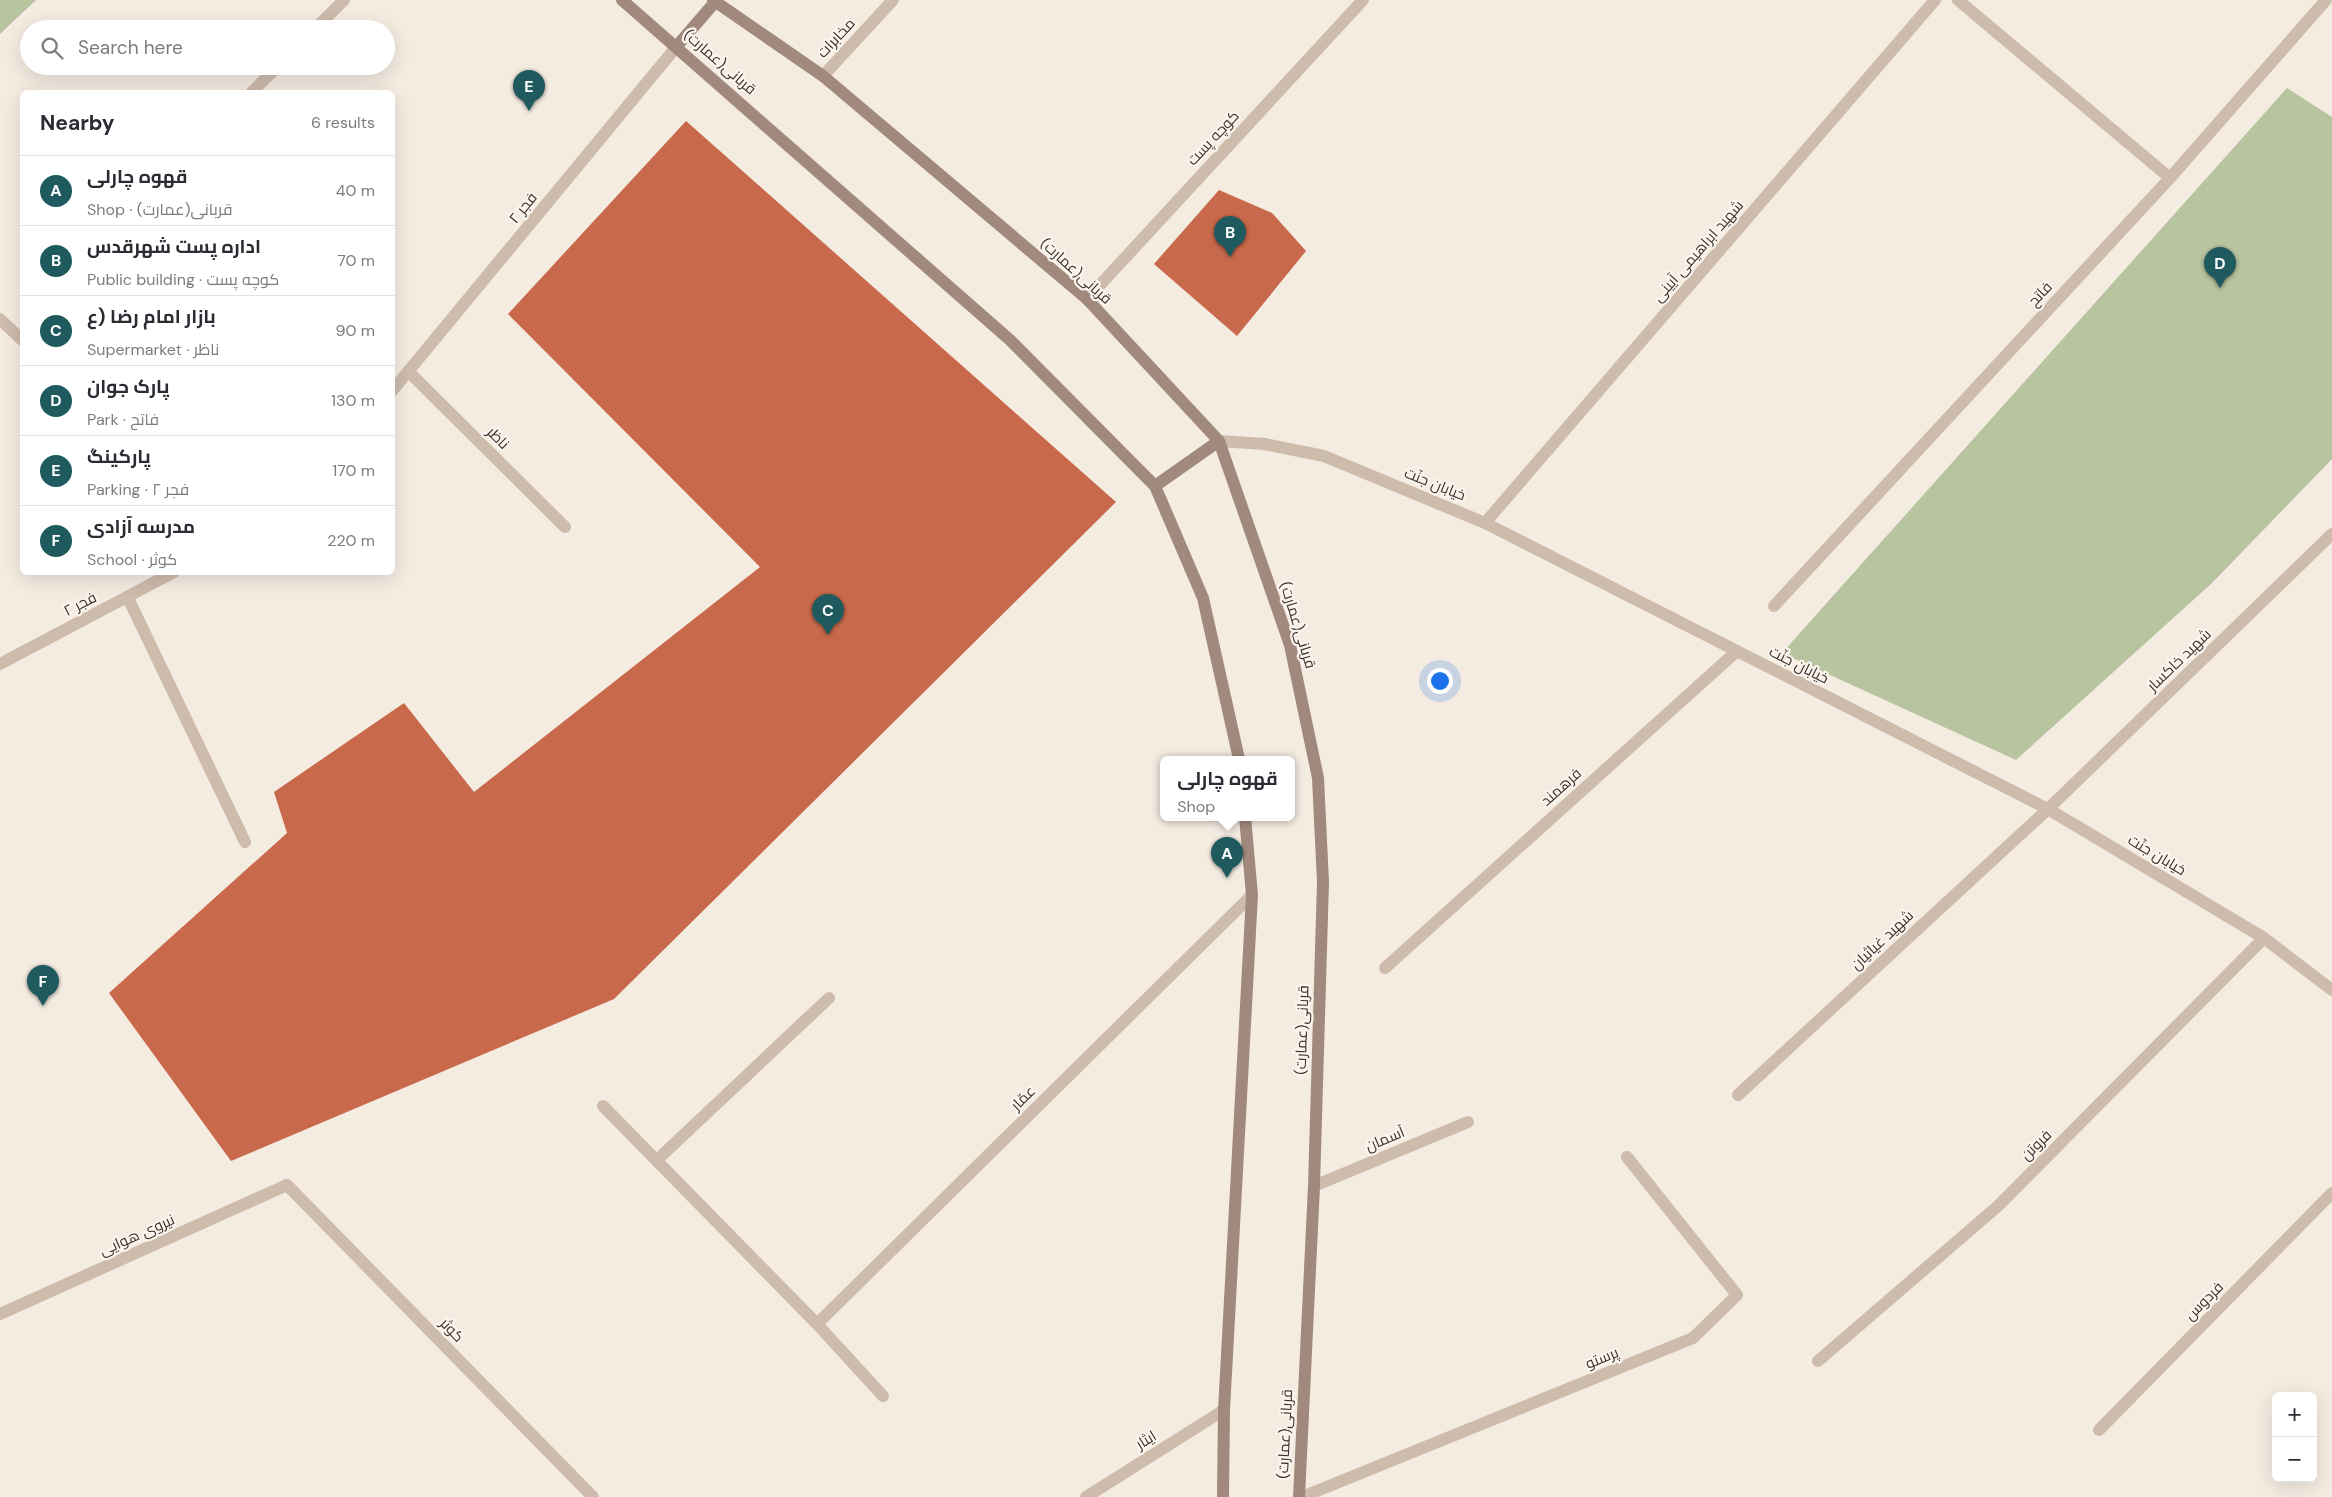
<!DOCTYPE html>
<html lang="en">
<head>
<meta charset="utf-8">
<style>
  :root { --surface:#fff; --page:#f7f7f7; --text:#2b2b33; --muted:#7c7c81; --line:#e1e1e2; --accent:#1f5a5e }
  body { margin:0; font-family:"DM Sans",Cairo,sans-serif; background:var(--page); color:var(--text) }
  .controls { position:absolute; right:15px; bottom:15px; display:grid; overflow:hidden; border-radius:8px; box-shadow:0 5px 20px #0002 }
  .controls button { width:45px; height:45px; display:grid; place-items:center; padding:0; border:0; border-bottom:1px solid var(--line); background:var(--surface); color:var(--text); font:25px sans-serif }
  .you { position:absolute; left:1439px; top:680px; width:18px; height:18px; margin:-12px; border:4px solid #fff; border-radius:50%; background:#1a73e8; box-shadow:0 0 0 8px #1a73e833 }
  .badge { display:grid; place-items:center; width:32px; height:32px; border-radius:50%; background:var(--accent); color:#fff; font-size:16px; font-weight:700 }
  .pin { position:absolute; translate:-50% -41px; filter:drop-shadow(0 1px 2px #0008) }
  .pin::after { content:''; position:absolute; top:26px; width:18px; height:15px; background:inherit; clip-path:polygon(0 0,100% 0,50% 100%) }
  .popup { position:absolute; left:1160px; top:756px; width:135px; height:65px; box-sizing:border-box; display:grid; place-content:center; border-radius:8px; background:var(--surface); filter:drop-shadow(0 1px 4px #0005); font-size:16px; white-space:nowrap; color:var(--muted) }
  .popup b { font-size:19px; color:var(--text) }
  .popup::after { content:''; position:absolute; left:50%; top:100%; margin-left:-10px; border:10px solid transparent; border-top-color:var(--surface) }
  .list { margin:0; padding:0; list-style:none }
  h2 { display:flex; justify-content:space-between; align-items:center; height:65px; margin:0; padding:0 20px; font-size:21px }
  h2 small { font-size:16px; font-weight:400; color:var(--muted) }
  .list li { display:grid; grid-template-columns:32px 1fr auto; gap:15px; align-items:center; box-sizing:border-box; height:70px; padding:0 20px; border-top:1px solid var(--line) }
  .list b { display:block; font-size:19px; white-space:nowrap }
  .list p { margin:0; font-size:16px; white-space:nowrap; color:var(--muted) }
  .list em { font-size:16px; font-style:normal; color:var(--muted) }
  .icon { flex:none; width:28px; height:28px; fill:none; stroke:currentColor; stroke-width:2; stroke-linecap:round; stroke-linejoin:round }
  .map { position:relative; flex:none; width:2332px; height:1497px; overflow:hidden }
  .search { position:absolute; background:var(--surface); box-shadow:0 5px 20px #0002; left:20px; top:20px; width:375px; height:55px; display:flex; align-items:center; gap:12px; box-sizing:border-box; padding:0 18px; border-radius:28px; color:var(--muted); font-size:19px }
  .panel { position:absolute; background:var(--surface); box-shadow:0 5px 20px #0002; left:20px; top:90px; width:375px; height:485px; border-radius:8px }
  .map>svg:first-child { display:block }
</style>
</head>
<body>
<div class="map">
<svg width="2332" height="1497" viewBox="0 0 2332 1497">
  <rect width="100%" height="100%" fill="#f4ebe1"/>
  <path fill="#b8c4a0" d="M 0,0 L 36,0 L 0,34 Z
    M 2287,88 L 2332,117 L 2332,459 L 2212,583 L 2016,760 L 1782,653 Z"/>
  <path fill="#c8694b" d="M 686,121 L 1116,502 L 614,999 L 231,1161 L 109,993 L 287,833 L 274,792 L 404,703 L 474,792 L 760,567 L 508,314 Z
    M 1219,190 L 1272,213 L 1306,251 L 1237,336 L 1154,264 Z"/>
  <g fill="none" stroke-linecap="round" stroke-linejoin="round">
    <path stroke="#cdbbac" stroke-width="12" d="M 0,1314 L 287,1185"/>
    <path stroke="#cdbbac" stroke-width="12" d="M 1958,0 L 2170,178
      M 315,29 L 344,0
      M 823,76 L 893,0
      M 252,92 L 278,66
      M 1087,299 L 1363,0
      M 0,319 L 22,340
      M 409,372 L 565,527
      M 392,391 L 677,46
      M 1485,523 L 1935,0
      M 128,598 L 245,842
      M 1774,606 L 2170,178 L 2326,0
      M 0,664 L 174,572
      M 1385,968 L 1737,651
      M 1738,1095 L 2048,809
      M 603,1106 L 817,1324 L 883,1396
      M 657,1160 L 829,998
      M 287,1185 L 593,1497
      M 1314,1186 L 1468,1122
      M 817,1324 L 1252,895
      M 1818,1361 L 1998,1206 L 2264,938
      M 2099,1430 L 2332,1193
      M 1086,1497 L 1224,1410
      M 1302,1497 L 1693,1338 L 1737,1295 L 1627,1157"/>
    <path stroke="#cdbbac" stroke-width="12" d="M 1219,441 L 1264,444 L 1324,456 L 1485,523 L 2048,809 L 2264,938 L 2332,990
      M 2048,809 L 2332,534"/>
    <path stroke="#a18a7d" stroke-width="12" d="M 622,0 L 1010,340 L 1155,486 L 1203,598 L 1239,759
      M 713,0 L 823,76 L 1087,299 L 1219,441 L 1290,645 L 1318,778 L 1323,882 L 1314,1186 L 1299,1497
      M 677,46 L 715,2
      M 1155,486 L 1219,441
      M 1223,1497 L 1224,1410 L 1252,895 L 1245,817"/>
  </g>
  <g text-anchor="middle" dominant-baseline="central" stroke-width="4.5" stroke-linejoin="round" paint-order="stroke">
    <g font-size="15" fill="#3b302b" stroke="#fbf5ee">
      <text transform="translate(836 38) rotate(-47)">مخابرات</text>
      <text transform="translate(720 62) rotate(41)">(عمارت)قربانی</text>
      <text transform="translate(1213 138) rotate(-47)">کوچه پست</text>
      <text transform="translate(523 208) rotate(-51)">فجر ۲</text>
      <text transform="translate(1698 251) rotate(-49)">شهید ابراهیمی آیینی</text>
      <text transform="translate(1076 271) rotate(42)">(عمارت)قربانی</text>
      <text transform="translate(2040 294) rotate(-47)">فاتح</text>
      <text transform="translate(498 438) rotate(45)">ناظر</text>
      <text transform="translate(1435 484) rotate(22)">خیابان جنّت</text>
      <text transform="translate(80 604) rotate(-27)">فجر ۲</text>
      <text transform="translate(1298 625) rotate(73)">(عمارت)قربانی</text>
      <text transform="translate(2179 660) rotate(-44)">شهید خاکسار</text>
      <text transform="translate(1799 665) rotate(27)">خیابان جنّت</text>
      <text transform="translate(1561 787) rotate(-42)">فرهمند</text>
      <text transform="translate(2157 855) rotate(31)">خیابان جنّت</text>
      <text transform="translate(1882 940) rotate(-43)">شهید غیاثیان</text>
      <text transform="translate(1302 1030) rotate(-88)">(عمارت)قربانی</text>
      <text transform="translate(1023 1098) rotate(-45)">عمّار</text>
      <text transform="translate(1385 1139) rotate(-23)">آسمان</text>
      <text transform="translate(2036 1145) rotate(-45)">فروتن</text>
      <text transform="translate(137 1235) rotate(-24)">نیروی هوایی</text>
      <text transform="translate(2204 1301) rotate(-45)">فردوس</text>
      <text transform="translate(452 1330) rotate(46)">کوثر</text>
      <text transform="translate(1602 1358) rotate(-22)">پرستو</text>
      <text transform="translate(1285 1434) rotate(-87)">(عمارت)قربانی</text>
      <text transform="translate(1146 1440) rotate(-32)">ایثار</text>
    </g>
  </g>
</svg>
<div class="controls">
<button>+</button>
<button>−</button>
</div>
<div class="you"></div>
<div class="pin badge" style="left:1227px;top:878px">A</div>
<div class="popup"><b>قهوه چارلی</b>Shop</div>
<div class="pin badge" style="left:1230px;top:257px">B</div>
<div class="pin badge" style="left:828px;top:635px">C</div>
<div class="pin badge" style="left:2220px;top:288px">D</div>
<div class="pin badge" style="left:529px;top:111px">E</div>
<div class="pin badge" style="left:43px;top:1006px">F</div>
<div class="search"><svg class="icon" aria-label="search" viewBox="0 0 24 24"><circle cx="10" cy="10" r="6"/><path d="M15 15l6 6"/></svg>Search here</div>
<section class="panel">
<h2>Nearby<small>6 results</small></h2>
<ul class="list">
<li><span class="badge">A</span><div><b>قهوه چارلی</b><p>Shop · (عمارت)قربانی</p></div><em>40 m</em></li>
<li><span class="badge">B</span><div><b>اداره پست شهرقدس</b><p>Public building · کوچه پست</p></div><em>70 m</em></li>
<li><span class="badge">C</span><div><b>بازار امام رضا (ع</b><p>Supermarket · ناظر</p></div><em>90 m</em></li>
<li><span class="badge">D</span><div><b>پارک جوان</b><p>Park · فاتح</p></div><em>130 m</em></li>
<li><span class="badge">E</span><div><b>پارکینگ</b><p>Parking · فجر ۲</p></div><em>170 m</em></li>
<li><span class="badge">F</span><div><b>مدرسه آزادی</b><p>School · کوثر</p></div><em>220 m</em></li>
</ul>
</section>
</div>
</body>
</html>
